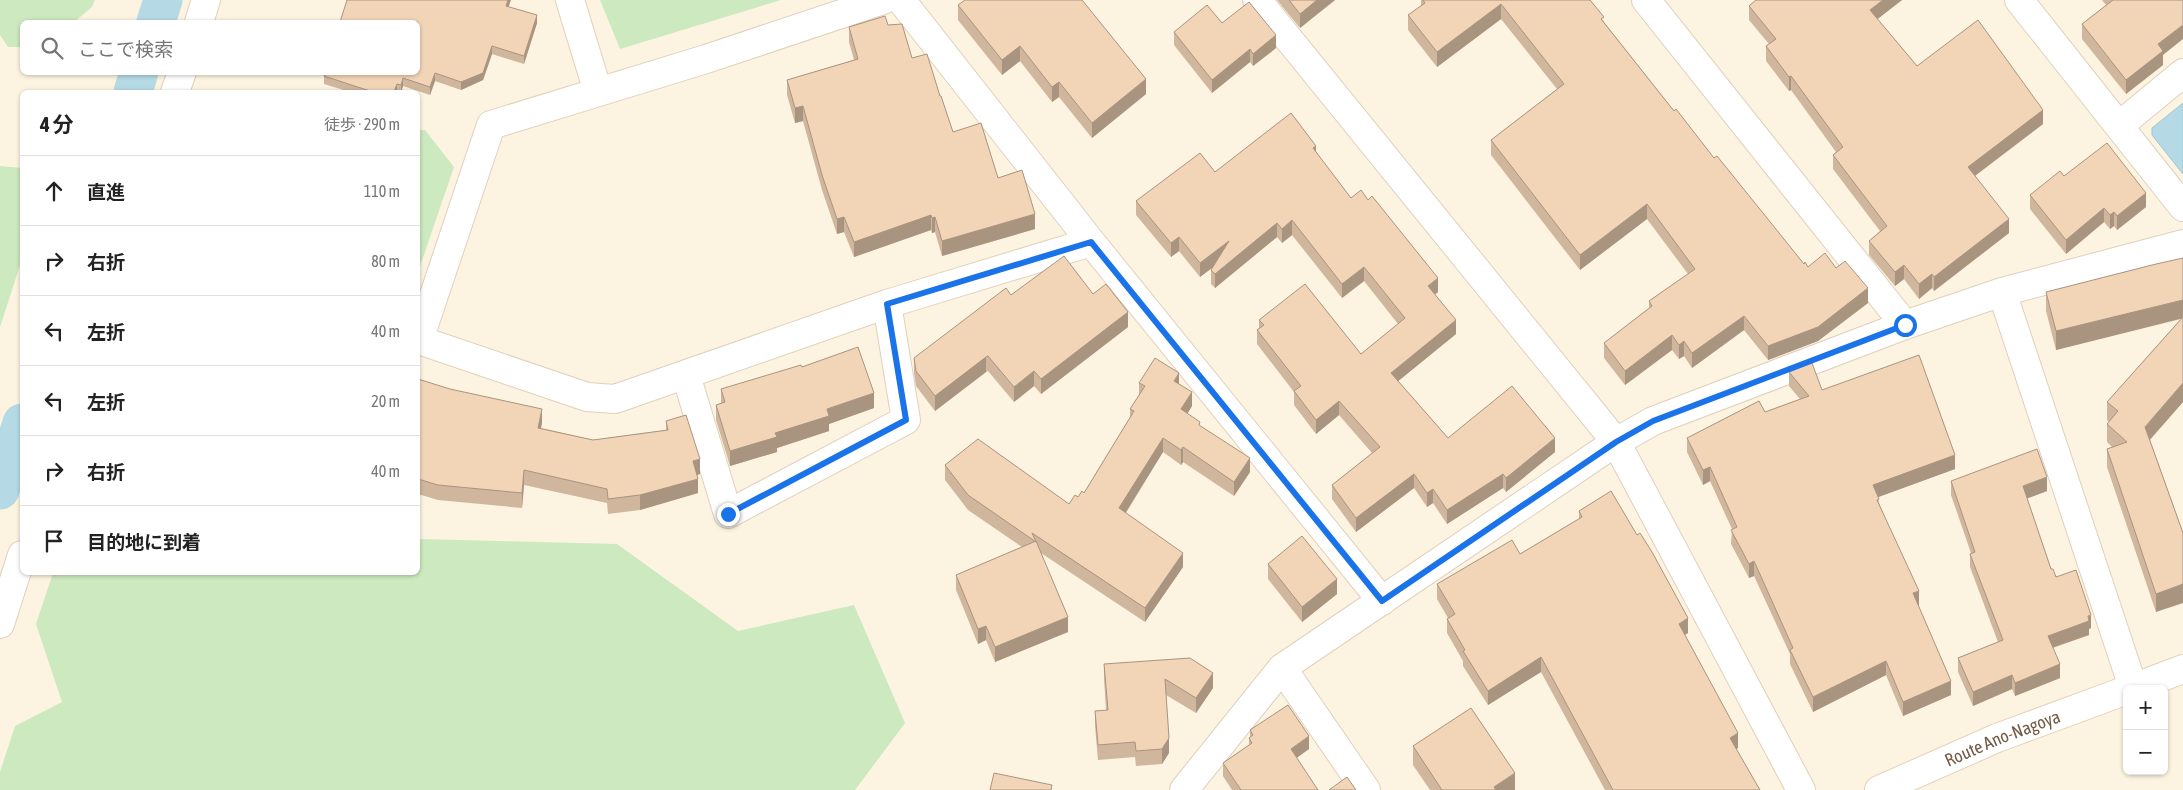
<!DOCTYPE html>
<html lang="ja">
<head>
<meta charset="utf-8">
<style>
  :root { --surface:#fff; --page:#f6f6f6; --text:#222; --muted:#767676; --line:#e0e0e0 }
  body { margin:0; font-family:"Asap Condensed","Noto Sans JP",sans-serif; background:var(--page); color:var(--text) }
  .controls { position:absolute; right:15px; bottom:15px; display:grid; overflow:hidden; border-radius:8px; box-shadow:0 1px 4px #0004 }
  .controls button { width:45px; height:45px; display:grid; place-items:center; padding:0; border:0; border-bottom:1px solid var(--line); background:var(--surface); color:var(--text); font:25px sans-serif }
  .stop { position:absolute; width:15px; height:15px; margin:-11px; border:4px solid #1a73e8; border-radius:50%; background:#fff }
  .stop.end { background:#1a73e8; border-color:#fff; box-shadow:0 1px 5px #0008 }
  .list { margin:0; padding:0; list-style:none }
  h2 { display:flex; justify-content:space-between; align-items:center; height:65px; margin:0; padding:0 20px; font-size:21px }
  h2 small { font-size:16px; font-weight:400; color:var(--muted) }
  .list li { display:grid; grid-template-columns:32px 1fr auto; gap:15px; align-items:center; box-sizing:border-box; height:70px; padding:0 20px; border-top:1px solid var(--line) }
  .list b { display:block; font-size:19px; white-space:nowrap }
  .list em { font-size:16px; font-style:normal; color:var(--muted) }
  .icon { flex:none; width:28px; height:28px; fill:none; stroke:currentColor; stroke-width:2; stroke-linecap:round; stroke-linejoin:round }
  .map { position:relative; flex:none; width:2183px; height:790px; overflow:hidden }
  .search { position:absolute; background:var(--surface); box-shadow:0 1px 4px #0004; left:20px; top:20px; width:400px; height:55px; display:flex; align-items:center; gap:12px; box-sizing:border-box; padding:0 18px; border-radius:8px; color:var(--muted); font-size:19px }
  .panel { position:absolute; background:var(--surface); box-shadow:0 1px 4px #0004; left:20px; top:90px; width:400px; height:485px; border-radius:8px }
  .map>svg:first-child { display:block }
</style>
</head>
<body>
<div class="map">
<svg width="2183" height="790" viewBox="0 0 2183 790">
  <rect width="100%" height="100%" fill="#fcf4e0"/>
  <path fill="#cce9bf" d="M 0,0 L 95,0 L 92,7 L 74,22 L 22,22 L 22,47 L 8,47 L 0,35 Z
    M 600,0 L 781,0 L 620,49 Z
    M 418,130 L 425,130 L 454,167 L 418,272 Z
    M 0,166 L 22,168 L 22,259 L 0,327 Z
    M 418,539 L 617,544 L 738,631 L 854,605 L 905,723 L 855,790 L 0,790 L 0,772 L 15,726 L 62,702 L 36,624 L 53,573 L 418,572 Z"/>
  <path fill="#b5dae5" stroke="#9bc8d7" d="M 2183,103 L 2183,174 L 2152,135 L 2152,128 Z"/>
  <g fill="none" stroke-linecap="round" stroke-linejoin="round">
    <path stroke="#b5dae5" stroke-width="39" d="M 156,22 L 163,0
      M 133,92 L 139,72
      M 0,490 L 22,423"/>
    <defs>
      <path id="street" d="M 570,0 L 598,92
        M 883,0 L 706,59 L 491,125 L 419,340 L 587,397 L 615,399 L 887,304 L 1091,242
        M 901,0 L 1091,242 L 1382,601
        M 1257,0 L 1616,442 L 1801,790
        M 1646,0 L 1905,325
        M 2019,0 L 2183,207
        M 199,22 L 206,0
        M 175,92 L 182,72
        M 2120,125 L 2183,73
        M 2002,292 L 2133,687
        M 686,375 L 728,514 L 906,420 L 887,304
        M 0,624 L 22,555
        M 1282,668 L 1366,790
        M 1184,790 L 1282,668 L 1616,442 L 1653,421 L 1905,325 L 2002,292 L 2183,244"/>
      <g id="secondary">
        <path d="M 2130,689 L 2183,669"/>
        <path id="s1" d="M 1879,790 L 1997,738 L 2127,690"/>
      </g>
    </defs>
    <use href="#street" stroke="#e0d0bc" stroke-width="30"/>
    <use href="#secondary" stroke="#e5d2ba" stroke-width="30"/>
    <use href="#street" stroke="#fff" stroke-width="28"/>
    <use href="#secondary" stroke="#fff" stroke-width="28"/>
  </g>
  <path fill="#d0b69d" d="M 1277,0 L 1335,0 L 1300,28 Z
    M 1421,0 L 1590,0 L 1604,22 L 1674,111 L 1804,264 L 1808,267 L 1836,268 L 1868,303 L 1818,341 L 1768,360 L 1744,330 L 1692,368 L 1684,356 L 1679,359 L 1672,350 L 1625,385 L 1604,358 L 1604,343 L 1649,308 L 1649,301 L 1688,274 L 1647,219 L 1580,270 L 1491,155 L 1491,140 L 1557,89 L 1501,19 L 1437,67 L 1408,30 L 1408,15 L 1421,6 Z
    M 1756,0 L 1902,0 L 1877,19 L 1917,66 L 2043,124 L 1975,176 L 2009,233 L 1934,291 L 1932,288 L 1919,299 L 1904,279 L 1895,286 L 1869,255 L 1869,241 L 1880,231 L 1833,169 L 1833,155 L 1836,152 L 1791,90 L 1789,91 L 1766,61 L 1766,46 L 1769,44 L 1749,20 L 1749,6 Z
    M 2102,0 L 2183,0 L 2163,55 L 2163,65 L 2126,94 L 2082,39 L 2082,24 L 2106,5 Z
    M 958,5 L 1146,94 L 1092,138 L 1059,97 L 1052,102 L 1020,61 L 1002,75 L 958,20 Z
    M 508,7 L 537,23 L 524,64 L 492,54 L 483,80 L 461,90 L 435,81 L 430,95 L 403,86 L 401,92 L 350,92 L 324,84 L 324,76 Z
    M 1222,23 L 1276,48 L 1253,66 L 1250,62 L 1212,93 L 1174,45 L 1174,32 Z
    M 888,25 L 940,96 L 953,132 L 998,178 L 1035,229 L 942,256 L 935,232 L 932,233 L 931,230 L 854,257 L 844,232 L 837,234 L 822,190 L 803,121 L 795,123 L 787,95 L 787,80 L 854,60 L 849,42 L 849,27 Z
    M 1316,153 L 1351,198 L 1438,292 L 1435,294 L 1456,334 L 1398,381 L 1448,438 L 1555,452 L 1506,492 L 1503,488 L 1447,524 L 1433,503 L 1427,507 L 1414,488 L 1356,532 L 1332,499 L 1332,485 L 1372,453 L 1339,415 L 1316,434 L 1294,405 L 1294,392 L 1257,344 L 1257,330 L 1259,328 L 1259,320 L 1361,354 L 1398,324 L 1364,281 L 1342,298 L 1292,235 L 1282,243 L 1277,237 L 1215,288 L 1211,284 L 1211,270 L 1212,268 L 1200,277 L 1179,251 L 1171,257 L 1136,215 L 1136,201 L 1215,172 Z
    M 2064,176 L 2146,207 L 2117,230 L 2114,226 L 2110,229 L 2104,222 L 2066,254 L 2030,209 L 2030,195 Z
    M 2183,258 L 2183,402 L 2150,440 L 2183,533 L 2156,612 L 2107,467 L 2107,449 L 2112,447 L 2107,442 L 2107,424 L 2109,422 L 2107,420 L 2107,402 L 2181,319 L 2056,350 L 2046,311 L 2046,292 Z
    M 1093,294 L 1128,327 L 1041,394 L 1034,386 L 1014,402 L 988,371 L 986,372 L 935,411 L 916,386 L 914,373 L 914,358 L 1011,295 Z
    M 802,367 L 874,408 L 829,424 L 829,431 L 777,448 L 777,452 L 730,466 L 716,420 L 716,405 L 721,404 L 721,389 Z
    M 1789,372 L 1955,469 L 1878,497 L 1879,503 L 1919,605 L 1918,606 L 1951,695 L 1903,716 L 1886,675 L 1813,712 L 1790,664 L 1790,654 L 1754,576 L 1749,578 L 1731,544 L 1732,529 L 1710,481 L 1703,485 L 1687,452 L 1687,438 L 1765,412 L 1800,399 L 1789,386 Z
    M 418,379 L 542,423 L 541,428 L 593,440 L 666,430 L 666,421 L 700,474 L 697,475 L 698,493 L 640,510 L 608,514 L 607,503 L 524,485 L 522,508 L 438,500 L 418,494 Z
    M 1139,383 L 1179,384 L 1192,406 L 1187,414 L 1250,472 L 1234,496 L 1183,462 L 1181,465 L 1163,452 L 1126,513 L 1183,567 L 1145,622 L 1041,553 L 1068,632 L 995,662 L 986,640 L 978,644 L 956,590 L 956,575 L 1022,547 L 968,510 L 945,480 L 945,465 L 1069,504 L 1084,493 L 1130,418 L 1130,409 L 1139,395 Z
    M 1951,481 L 2047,491 L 2027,498 L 2051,569 L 2091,628 L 2089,629 L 2089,635 L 2053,648 L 2060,678 L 2015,696 L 2012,689 L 1973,706 L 1958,672 L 1958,658 L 1998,642 L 1970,567 L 1970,554 L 1971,553 L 1951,495 Z
    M 1579,511 L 1688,633 L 1685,635 L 1738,748 L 1736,749 L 1760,790 L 1605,790 L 1541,672 L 1488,705 L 1463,666 L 1463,661 L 1447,633 L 1447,619 L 1448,618 L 1437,599 L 1437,584 L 1520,554 L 1579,519 Z
    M 1268,564 L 1337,594 L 1302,622 L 1268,579 Z
    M 1104,664 L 1213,688 L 1196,713 L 1166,695 L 1169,753 L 1162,764 L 1136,766 L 1135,757 L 1098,760 L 1095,726 L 1095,711 L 1106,710 L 1104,679 Z
    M 1250,730 L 1309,749 L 1296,758 L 1318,790 L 1232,790 L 1223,776 L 1223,763 L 1249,745 L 1249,738 L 1250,737 Z
    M 1413,746 L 1515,790 L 1430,790 L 1413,765 Z"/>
  <path fill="#a99480" d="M 508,0 L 511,0 L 506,14 L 506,6 Z
    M 1317,0 L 1335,0 L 1300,28 L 1300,14 Z
    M 1883,0 L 1902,0 L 1870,25 L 1870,10 Z
    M 1501,4 L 1501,19 L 1437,67 L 1437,52 Z
    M 537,15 L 537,23 L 524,64 L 524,56 Z
    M 2183,25 L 2183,39 L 2163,55 L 2163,65 L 2126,94 L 2126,80 L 2158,44 Z
    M 1276,35 L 1276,48 L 1253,66 L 1253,54 Z
    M 492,46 L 492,54 L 483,80 L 461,90 L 461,82 Z
    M 1020,46 L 1020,61 L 1002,75 L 1002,60 Z
    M 1250,49 L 1250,62 L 1212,93 L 1212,80 Z
    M 435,73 L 435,81 L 430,95 L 430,87 Z
    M 1791,76 L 1791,90 L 1789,91 L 1789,77 Z
    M 403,78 L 403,86 L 401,92 L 401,85 Z
    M 1146,79 L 1146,94 L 1092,138 L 1092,123 Z
    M 1059,82 L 1059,97 L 1052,102 L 1052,87 Z
    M 397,84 L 397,92 L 394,92 Z
    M 803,106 L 803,121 L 795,123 L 795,108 Z
    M 2043,110 L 2043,124 L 1968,181 L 1968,167 Z
    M 1316,146 L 1316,160 L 1313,148 Z
    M 2146,193 L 2146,207 L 2117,230 L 2117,216 Z
    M 1647,204 L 1647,219 L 1580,270 L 1580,255 Z
    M 2104,208 L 2104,222 L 2066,254 L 2066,240 Z
    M 2114,212 L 2114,226 L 2110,229 L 2110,215 Z
    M 1035,214 L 1035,229 L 942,256 L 942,241 Z
    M 931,215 L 931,230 L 854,257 L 854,242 Z
    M 844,217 L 844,232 L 837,234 L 837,219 Z
    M 935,217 L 935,232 L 932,233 L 932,218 Z
    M 2009,219 L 2009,233 L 1934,291 L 1934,277 Z
    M 1292,220 L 1292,235 L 1282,243 L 1282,229 Z
    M 1277,223 L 1277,237 L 1215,288 L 1215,274 Z
    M 1179,237 L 1179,251 L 1171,257 L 1171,243 Z
    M 1229,241 L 1229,255 L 1200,277 L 1200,263 Z
    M 1904,265 L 1904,279 L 1895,286 L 1895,272 Z
    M 1364,267 L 1364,281 L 1342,298 L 1342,284 Z
    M 1932,274 L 1932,288 L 1919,299 L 1919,284 Z
    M 1438,278 L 1438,292 L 1428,300 L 1428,286 Z
    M 1868,288 L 1868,303 L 1818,341 L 1768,360 L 1768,346 Z
    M 2183,300 L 2183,318 L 2056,350 L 2056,331 Z
    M 1128,312 L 1128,327 L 1041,394 L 1041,379 Z
    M 1744,316 L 1744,330 L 1692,368 L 1692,353 Z
    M 1456,320 L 1456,334 L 1391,387 L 1391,373 Z
    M 1672,335 L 1672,350 L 1625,385 L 1625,371 Z
    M 1684,341 L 1684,356 L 1679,359 L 1679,345 Z
    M 986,357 L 986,372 L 935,411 L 935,396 Z
    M 1034,371 L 1034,386 L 1014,402 L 1014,387 Z
    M 1179,373 L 1179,387 L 1174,381 Z
    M 2183,383 L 2183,402 L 2145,445 L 2145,427 Z
    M 1192,392 L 1192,406 L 1181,424 L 1181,409 Z
    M 874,393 L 874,408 L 829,424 L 829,431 L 777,448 L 777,452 L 730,466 L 730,451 L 775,433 L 827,409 Z
    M 1339,401 L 1339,415 L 1316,434 L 1316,420 Z
    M 542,409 L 542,423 L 538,442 L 538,428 Z
    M 1163,438 L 1163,452 L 1119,523 L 1119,508 Z
    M 1555,438 L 1555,452 L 1506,492 L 1506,478 Z
    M 1183,447 L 1183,462 L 1181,465 L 1181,450 Z
    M 1955,455 L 1955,469 L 1873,499 L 1873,485 Z
    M 1250,458 L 1250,472 L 1234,496 L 1234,482 Z
    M 700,459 L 700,474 L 693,476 L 693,461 Z
    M 1710,467 L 1710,481 L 1703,485 L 1703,470 Z
    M 524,470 L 524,485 L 522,508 L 522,493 Z
    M 1414,474 L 1414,488 L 1356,532 L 1356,518 Z
    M 1503,474 L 1503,488 L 1447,524 L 1447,510 Z
    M 2047,477 L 2047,491 L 2023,500 L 2023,486 Z
    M 698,479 L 698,493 L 640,510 L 640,495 Z
    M 1433,489 L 1433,503 L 1427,507 L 1427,493 Z
    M 1183,553 L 1183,567 L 1145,622 L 1145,608 Z
    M 1754,561 L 1754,576 L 1749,578 L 1749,564 Z
    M 1337,579 L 1337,594 L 1302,622 L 1302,607 Z
    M 2183,584 L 2183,603 L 2156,612 L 2156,594 Z
    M 1919,591 L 1919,605 L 1913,607 L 1913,593 Z
    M 2091,615 L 2091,628 L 2089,629 L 2089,635 L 2048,649 L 2048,636 L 2088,616 Z
    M 1068,617 L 1068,632 L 995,662 L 995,647 Z
    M 1688,618 L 1688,633 L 1679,638 L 1679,624 Z
    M 986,626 L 986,640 L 978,644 L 978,629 Z
    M 1541,657 L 1541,672 L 1488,705 L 1488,691 Z
    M 1886,661 L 1886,675 L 1813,712 L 1813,697 Z
    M 2060,664 L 2060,678 L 2015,696 L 2015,683 Z
    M 1213,673 L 1213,688 L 1196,713 L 1196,698 Z
    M 2012,675 L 2012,689 L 1973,706 L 1973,692 Z
    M 1951,681 L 1951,695 L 1903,716 L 1903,702 Z
    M 1738,733 L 1738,748 L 1730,753 L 1730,738 Z
    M 1309,736 L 1309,749 L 1291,762 L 1291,749 Z
    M 1169,738 L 1169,753 L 1162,764 L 1162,749 Z
    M 1515,773 L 1515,790 L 1494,790 L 1494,787 Z"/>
  <path fill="#f2d4b7" stroke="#a99480" d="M 347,0 L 508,0 L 506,6 L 537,15 L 524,56 L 492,46 L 483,73 L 461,82 L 435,73 L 430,87 L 403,78 L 401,85 L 397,84 L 394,92 L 373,92 L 324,76 L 325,72 L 418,72 L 418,22 L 340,22 Z
    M 965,0 L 1082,0 L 1146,79 L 1092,123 L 1059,82 L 1052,87 L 1020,46 L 1002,60 L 958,5 Z
    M 1289,0 L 1317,0 L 1300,14 Z
    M 1423,0 L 1590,0 L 1604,17 L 1601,19 L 1674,111 L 1676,109 L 1714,158 L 1717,156 L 1804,264 L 1805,262 L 1808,267 L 1825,253 L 1836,268 L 1845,261 L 1868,288 L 1818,327 L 1768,346 L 1744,316 L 1692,353 L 1684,341 L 1679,345 L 1672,335 L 1625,371 L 1604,343 L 1652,306 L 1649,301 L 1695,269 L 1647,204 L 1580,255 L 1491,140 L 1564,84 L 1501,4 L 1437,52 L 1408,15 L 1425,3 Z
    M 1756,0 L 1883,0 L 1870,10 L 1917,66 L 1978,20 L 2043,110 L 1968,167 L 2009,219 L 1934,277 L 1932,274 L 1919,284 L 1904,265 L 1895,272 L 1869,241 L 1887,226 L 1833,155 L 1843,147 L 1791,76 L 1789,77 L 1766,46 L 1776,39 L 1749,6 Z
    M 2113,0 L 2183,0 L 2183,25 L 2158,44 L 2163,51 L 2126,80 L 2082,24 Z
    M 1249,2 L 1276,35 L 1253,54 L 1250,49 L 1212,80 L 1174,32 L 1207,5 L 1222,23 Z
    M 885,16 L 888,25 L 902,24 L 912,58 L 927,54 L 940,96 L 941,96 L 953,132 L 981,123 L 998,178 L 1022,170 L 1035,214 L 942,241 L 935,217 L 932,218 L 931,215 L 854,242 L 844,217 L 837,219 L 822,175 L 803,106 L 795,108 L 787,80 L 858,59 L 849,27 Z
    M 1291,113 L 1316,146 L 1313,148 L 1351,198 L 1361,190 L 1368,200 L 1372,196 L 1438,278 L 1428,286 L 1456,320 L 1391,373 L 1448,438 L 1512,386 L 1555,438 L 1506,478 L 1503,474 L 1447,510 L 1433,489 L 1427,493 L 1414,474 L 1356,518 L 1332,485 L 1380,447 L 1339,401 L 1316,420 L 1294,391 L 1301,386 L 1257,330 L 1264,325 L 1259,320 L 1305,284 L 1361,354 L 1405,318 L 1364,267 L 1342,284 L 1292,220 L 1282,229 L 1277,223 L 1215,274 L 1211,270 L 1229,241 L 1200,263 L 1179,237 L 1171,243 L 1136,201 L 1200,153 L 1215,172 Z
    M 2107,143 L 2146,193 L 2117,216 L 2114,212 L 2110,215 L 2104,208 L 2066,240 L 2030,195 L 2060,171 L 2064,176 Z
    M 1064,256 L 1093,294 L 1106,284 L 1128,312 L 1041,379 L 1034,371 L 1014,387 L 988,356 L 986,357 L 935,396 L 916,371 L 914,358 L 1006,288 L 1011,295 Z
    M 2183,258 L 2183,300 L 2056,331 L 2046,292 L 2156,264 Z
    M 2183,317 L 2183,383 L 2145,427 L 2183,533 L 2183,584 L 2156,594 L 2107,449 L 2127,442 L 2107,424 L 2118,411 L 2107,402 Z
    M 858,347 L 874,393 L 827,409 L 829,416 L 775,433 L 777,437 L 730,451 L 716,405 L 725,402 L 721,389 L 801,365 L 802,367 Z
    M 1919,355 L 1955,455 L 1873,485 L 1879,499 L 1877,500 L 1919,591 L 1913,593 L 1951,681 L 1903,702 L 1886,661 L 1813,697 L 1790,650 L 1793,648 L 1754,561 L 1749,564 L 1731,530 L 1737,527 L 1710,467 L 1703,470 L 1687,438 L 1759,401 L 1765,412 L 1809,396 L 1789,372 L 1812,363 L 1822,390 Z
    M 1155,358 L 1179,373 L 1174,381 L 1192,392 L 1181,409 L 1200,422 L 1199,425 L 1250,458 L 1234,482 L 1183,447 L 1181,450 L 1163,438 L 1119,508 L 1183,553 L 1145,608 L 1032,533 L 1036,542 L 968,495 L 945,465 L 978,439 L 1069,504 L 1075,495 L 1078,497 L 1082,491 L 1084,493 L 1134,411 L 1130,409 L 1145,386 L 1139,383 Z
    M 418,379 L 450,389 L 542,409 L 538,428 L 593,440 L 668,430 L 666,421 L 686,415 L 700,459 L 693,461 L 698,479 L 640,495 L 608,499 L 607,489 L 524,470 L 522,493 L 438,485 L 418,479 Z
    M 2037,449 L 2047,477 L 2023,486 L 2051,569 L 2053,569 L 2056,577 L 2076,570 L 2091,615 L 2088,616 L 2089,621 L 2048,636 L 2060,664 L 2015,683 L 2012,675 L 1973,692 L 1958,658 L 2003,640 L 1970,554 L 1975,552 L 1951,481 Z
    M 1611,491 L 1637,535 L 1640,533 L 1652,552 L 1688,618 L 1679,624 L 1738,733 L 1730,738 L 1760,790 L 1613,790 L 1541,657 L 1488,691 L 1463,651 L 1465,650 L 1447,619 L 1455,614 L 1437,584 L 1512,540 L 1520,554 L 1582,517 L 1579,511 Z
    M 1302,536 L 1337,579 L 1302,607 L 1268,564 Z
    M 1036,541 L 1068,617 L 995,647 L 986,626 L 978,629 L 956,575 Z
    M 1190,658 L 1213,673 L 1196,698 L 1165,679 L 1169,738 L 1162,749 L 1136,751 L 1135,742 L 1098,745 L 1095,711 L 1108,710 L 1104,664 Z
    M 1288,705 L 1309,736 L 1291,749 L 1318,790 L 1241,790 L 1223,763 L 1252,743 L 1249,738 L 1253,735 L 1250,730 Z
    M 1471,708 L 1515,773 L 1494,787 L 1496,790 L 1442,790 L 1413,746 Z
    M 994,773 L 1052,785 L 1051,790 L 990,790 Z
    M 1347,777 L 1356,790 L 1329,790 Z"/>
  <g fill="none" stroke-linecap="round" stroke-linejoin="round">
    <path stroke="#1a73e8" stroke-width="6" d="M 728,514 L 906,420 L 887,304 L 1091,242 L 1382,601 L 1616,442 L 1653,421 L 1905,325"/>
  </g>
  <g text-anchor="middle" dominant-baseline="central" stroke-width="4.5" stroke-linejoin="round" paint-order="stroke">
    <g font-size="18" fill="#735b47" stroke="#fff8e6">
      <text stroke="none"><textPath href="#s1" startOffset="134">Route Ano-Nagoya</textPath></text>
    </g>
  </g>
</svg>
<div class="controls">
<button>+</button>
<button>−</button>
</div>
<div class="stop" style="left:1905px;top:325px"></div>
<div class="stop end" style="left:728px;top:514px"></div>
<div class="search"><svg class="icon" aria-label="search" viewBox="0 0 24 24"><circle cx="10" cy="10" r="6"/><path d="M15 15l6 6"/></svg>ここで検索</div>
<section class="panel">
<h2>4 分<small>徒歩 · 290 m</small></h2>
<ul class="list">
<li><svg class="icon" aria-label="ahead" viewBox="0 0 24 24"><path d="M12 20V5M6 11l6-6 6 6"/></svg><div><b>直進</b></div><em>110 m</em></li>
<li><svg class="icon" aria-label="right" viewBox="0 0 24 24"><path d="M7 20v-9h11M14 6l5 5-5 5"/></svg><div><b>右折</b></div><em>80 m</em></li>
<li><svg class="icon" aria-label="left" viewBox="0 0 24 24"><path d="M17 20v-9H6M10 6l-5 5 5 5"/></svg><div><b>左折</b></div><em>40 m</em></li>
<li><svg class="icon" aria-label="left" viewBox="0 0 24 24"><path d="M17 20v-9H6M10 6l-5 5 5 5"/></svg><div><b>左折</b></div><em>20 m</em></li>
<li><svg class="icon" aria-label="right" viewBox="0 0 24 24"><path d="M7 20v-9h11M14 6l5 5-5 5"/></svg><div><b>右折</b></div><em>40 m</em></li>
<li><svg class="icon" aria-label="arrive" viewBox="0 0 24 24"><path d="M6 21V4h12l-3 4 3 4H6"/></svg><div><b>目的地に到着</b></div></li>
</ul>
</section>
</div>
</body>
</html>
